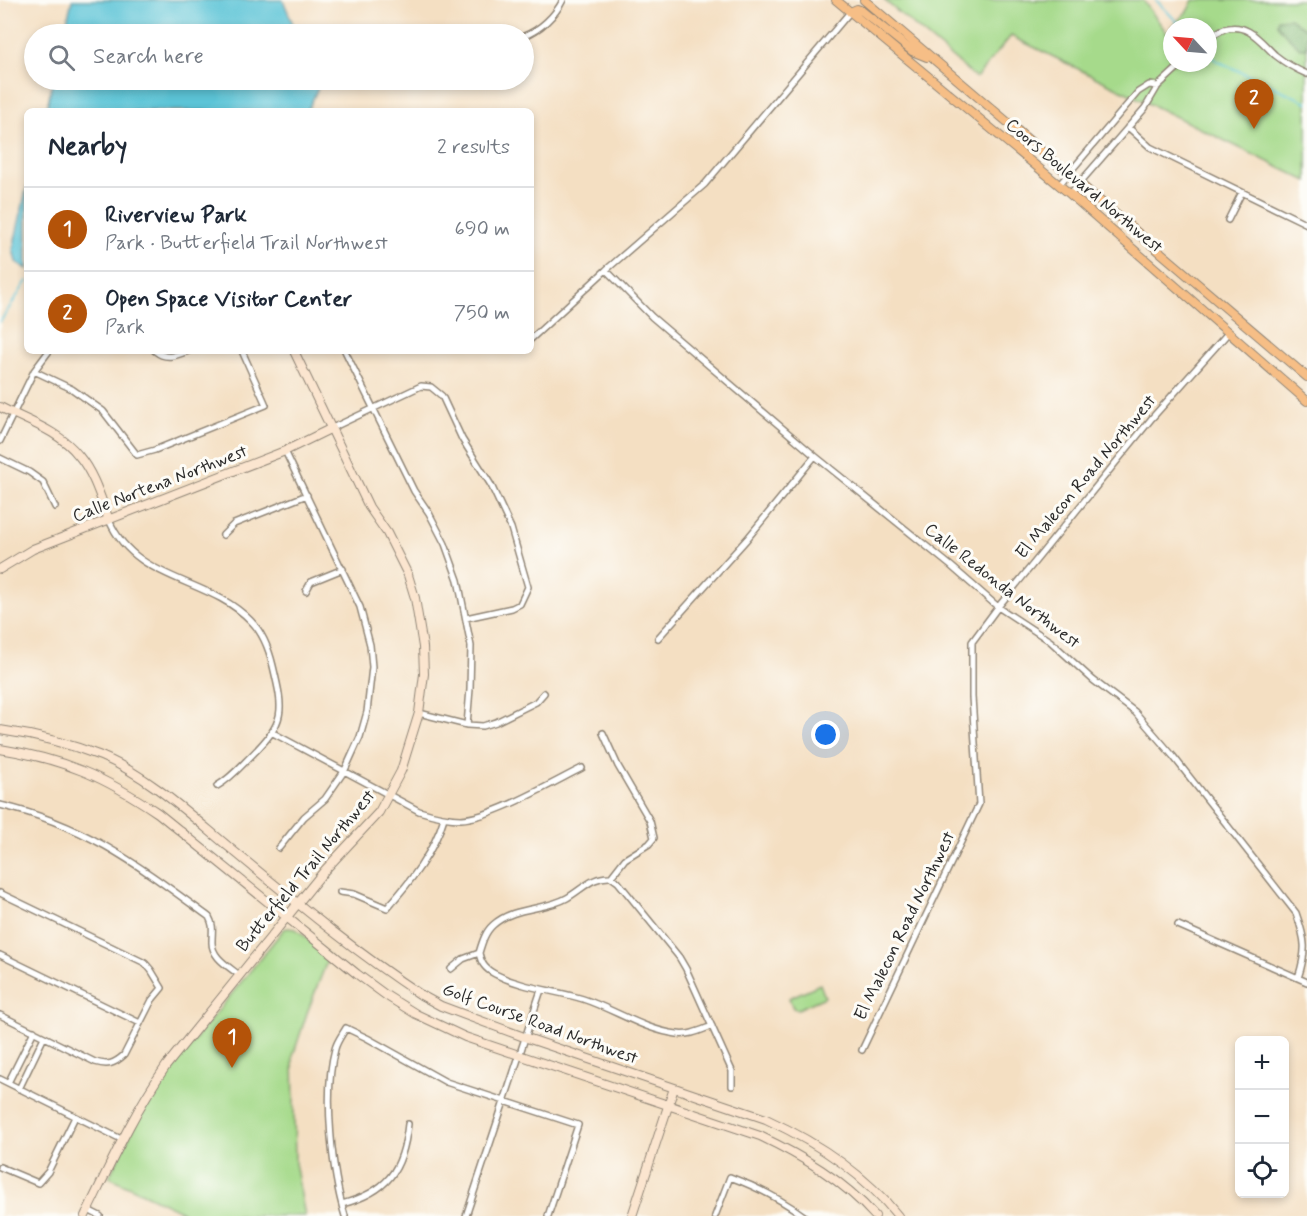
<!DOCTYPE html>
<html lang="en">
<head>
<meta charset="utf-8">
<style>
  :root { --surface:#fff; --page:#f6f6f7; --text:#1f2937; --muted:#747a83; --line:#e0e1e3; --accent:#b45309 }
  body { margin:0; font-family:Mynerve,sans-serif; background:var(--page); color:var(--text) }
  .controls { position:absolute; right:18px; bottom:18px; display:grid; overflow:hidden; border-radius:9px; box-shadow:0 3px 9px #0003 }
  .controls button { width:54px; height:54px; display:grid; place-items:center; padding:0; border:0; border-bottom:2px solid var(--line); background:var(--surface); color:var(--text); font:30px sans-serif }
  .compass { position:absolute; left:1163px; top:18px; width:54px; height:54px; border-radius:50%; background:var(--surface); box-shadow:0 3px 9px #0003; rotate:296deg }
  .you { position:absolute; left:826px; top:735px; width:21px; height:21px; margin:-15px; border:4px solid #fff; border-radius:50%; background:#1a73e8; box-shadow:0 0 0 9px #1a73e833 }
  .badge { display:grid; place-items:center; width:39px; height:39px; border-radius:50%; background:var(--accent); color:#fff; font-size:20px; font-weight:700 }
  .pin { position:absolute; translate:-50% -50px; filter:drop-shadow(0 2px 3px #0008) }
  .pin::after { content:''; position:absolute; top:32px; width:21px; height:18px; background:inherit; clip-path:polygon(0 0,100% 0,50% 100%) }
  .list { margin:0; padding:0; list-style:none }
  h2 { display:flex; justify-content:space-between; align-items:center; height:78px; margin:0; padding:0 24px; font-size:26px }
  h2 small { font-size:20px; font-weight:400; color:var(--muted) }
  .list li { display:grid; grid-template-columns:39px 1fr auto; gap:18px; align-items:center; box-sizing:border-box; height:84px; padding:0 24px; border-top:2px solid var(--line) }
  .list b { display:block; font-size:22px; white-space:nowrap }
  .list p { margin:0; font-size:20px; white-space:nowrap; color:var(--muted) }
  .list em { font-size:20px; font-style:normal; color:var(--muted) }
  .icon { flex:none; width:33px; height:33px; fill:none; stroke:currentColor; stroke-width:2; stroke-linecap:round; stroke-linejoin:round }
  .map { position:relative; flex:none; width:1307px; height:1216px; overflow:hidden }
  .search { position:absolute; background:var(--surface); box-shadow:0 3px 9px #0003; left:24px; top:24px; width:510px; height:66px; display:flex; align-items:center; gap:15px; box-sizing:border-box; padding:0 21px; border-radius:33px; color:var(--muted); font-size:22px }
  .panel { position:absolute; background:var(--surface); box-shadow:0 3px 9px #0003; left:24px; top:108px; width:510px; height:246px; border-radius:9px }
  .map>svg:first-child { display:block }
</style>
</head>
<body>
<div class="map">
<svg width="1307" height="1216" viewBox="0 0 1307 1216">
  <rect width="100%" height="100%" fill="#fdfcf7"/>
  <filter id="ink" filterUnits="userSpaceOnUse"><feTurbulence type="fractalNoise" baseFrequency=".0167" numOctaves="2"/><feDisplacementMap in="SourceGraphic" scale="12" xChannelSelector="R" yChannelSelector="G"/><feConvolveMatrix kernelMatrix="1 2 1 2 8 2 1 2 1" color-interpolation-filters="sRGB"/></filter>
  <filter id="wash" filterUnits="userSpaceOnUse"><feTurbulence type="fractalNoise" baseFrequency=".008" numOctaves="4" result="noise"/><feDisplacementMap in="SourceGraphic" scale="24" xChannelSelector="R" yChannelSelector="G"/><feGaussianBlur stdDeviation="1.35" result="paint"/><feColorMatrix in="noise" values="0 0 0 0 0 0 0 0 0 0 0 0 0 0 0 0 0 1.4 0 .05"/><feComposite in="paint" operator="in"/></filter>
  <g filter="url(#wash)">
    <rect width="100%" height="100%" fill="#f4dfc2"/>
    <path fill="#a6da8b" stroke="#68825b" stroke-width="1.5" d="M 884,0 L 1143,0 L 1167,33 L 1172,28 L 1172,63 L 1208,63 L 1208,27 L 1172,27 L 1188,10 L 1193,0 L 1307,0 L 1307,181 L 1011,36 L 976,78 Z
      M 288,928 L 296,929 L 329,956 L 307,1013 L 293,1056 L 295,1163 L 305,1216 L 191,1216 L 109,1177 L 137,1121 L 163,1079 L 284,929 Z
      M 820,984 L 825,997 L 798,1009 L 793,1008 L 789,998 Z"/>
    <path fill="#84ba77" stroke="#587251" stroke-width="1.5" d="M 1290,18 L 1307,30 L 1307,48 L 1300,48 L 1286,35 L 1277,24 L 1278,19 Z"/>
    <path fill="#5bc4d7" stroke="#437881" stroke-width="1.5" d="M 72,0 L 283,0 L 297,34 L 64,34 Z
      M 53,80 L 316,80 L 319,86 L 307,111 L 46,111 Z
      M 27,186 L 27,269 L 16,262 L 13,249 Z"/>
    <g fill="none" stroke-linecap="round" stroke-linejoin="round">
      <path stroke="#5bc4d7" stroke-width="2" d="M 1156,0 L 1182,27
        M 1208,52 L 1217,61 L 1307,102
        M 0,322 L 27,281"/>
    </g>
  </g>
  <g filter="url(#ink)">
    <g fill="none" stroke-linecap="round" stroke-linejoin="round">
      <defs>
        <path id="street" d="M 524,36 C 540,30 555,16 563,0
          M 1208,38 C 1213,35 1219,31 1224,29 C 1248,22 1260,41 1275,55 C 1285,63 1295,69 1307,74
          M 1128,127 L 1150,147 L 1307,224
          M 1059,185 L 1138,92 L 1149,85 L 1158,86
          M 1070,194 L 1145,108 L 1158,86 L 1183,63
          M 1228,220 L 1242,192
          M 606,270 L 652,317 L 815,456 L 951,566 L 998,607 L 1050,641 L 1093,680 L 1135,712 L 1173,756 L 1296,913 C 1306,941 1307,950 1298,978
          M 531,339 L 606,270 L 705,184 L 850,12
          M 155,351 C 166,360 175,356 188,351
          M 345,351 L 414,491 L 429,513 L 445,544 L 458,580 L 471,646 L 470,689 L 467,725
          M 34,371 L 72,389 L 103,411 L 137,455 L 155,450 L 266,405 L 242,351
          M 332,428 L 421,386 L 431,387 L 442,396 L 462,439 L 491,485 L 511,528 L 528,587 L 520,604 L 512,608 L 466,618
          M 0,441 L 34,371 L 49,351
          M 0,458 L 29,472 L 43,482 L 55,507
          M 109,520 C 136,583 208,576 251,621 C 263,633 269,649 273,666 C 284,712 286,721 251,756 C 240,767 231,778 217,786
          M 223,535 L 234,524 L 307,495
          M 306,591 L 311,582 L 343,569
          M 658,638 L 747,539 L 815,456
          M 419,713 L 467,725 L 483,726 L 496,722 L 536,702 L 544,693
          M 273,733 L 419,811 C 432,815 446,819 461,819 C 492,818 552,783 582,768
          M 0,805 C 87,825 138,865 209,917 C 214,926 212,931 212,941 C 211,957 228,966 239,975
          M 279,848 L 304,817 L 325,799 L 345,770 L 360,737 L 367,712 L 372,667 L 370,645 L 360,607 L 285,451
          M 611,877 L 618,882 L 679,957 L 686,969 L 732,1071 L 732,1086
          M 340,892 L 354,894 L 387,908 C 411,881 434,852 444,818
          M 0,893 L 145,963 L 151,970 L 162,988 L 152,1000 L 124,1055 C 114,1064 108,1066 95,1062 L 0,1015
          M 1178,925 L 1307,982
          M 479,953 C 481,963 485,969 495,974 C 522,988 554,990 583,999 C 614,1009 644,1030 677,1034 C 689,1036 701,1030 712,1026
          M 0,955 L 140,1023
          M 451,969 L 463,959 L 479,953 C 482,943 485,932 493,925 C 514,906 544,911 567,898 C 583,889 592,876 611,877 L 625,859 L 649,844 L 654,838 L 650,821 L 618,766 L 603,733
          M 862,1050 L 979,804 L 972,697 L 972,642 L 998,607 L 1152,418 L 1228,333
          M 0,1079 L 121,1139
          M 8,1083 L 34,1031
          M 19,1089 L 44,1037
          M 0,1167 L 38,1183 L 48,1172 L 75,1117
          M 342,1204 C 387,1192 403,1171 408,1124
          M 88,1210 L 100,1216
          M 345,1216 C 332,1173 323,1093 335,1049 C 337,1041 342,1035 346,1028 L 367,1038 L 446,1082 L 578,1125 L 548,1216
          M 466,1216 L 541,990
          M 715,1216 L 730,1177 C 757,1187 781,1199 804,1216"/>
        <path id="secondary" d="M 0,407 C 27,421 60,431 79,456 C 94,474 101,499 109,520
          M 0,569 L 33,549 L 285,451 L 332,428
          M 0,730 C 35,735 68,743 101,756 C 149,776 190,815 230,848 C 292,899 354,951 421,995 L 441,1006 L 524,1037 L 766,1119 C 816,1142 863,1172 898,1216
          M 0,749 C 64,759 105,777 158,813 L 357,974 L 387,996 L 416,1014 L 465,1037 L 760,1136 C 802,1156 843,1180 875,1216
          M 85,1216 C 111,1163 132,1115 166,1066 L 325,870 L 379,812 L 401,771 L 419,713 L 424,674 L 423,647 L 415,598 L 408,575 L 387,533 L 369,507 L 294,351
          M 632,1216 L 674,1088"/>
        <path id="primary" d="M 836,0 L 1070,194 L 1307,401
          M 864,0 L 1307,377
          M 850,12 L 857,9 L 862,11 L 912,51 L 927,57"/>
      </defs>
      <use href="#street" stroke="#908576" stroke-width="8"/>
      <use href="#secondary" stroke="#908576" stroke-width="10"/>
      <use href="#primary" stroke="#908576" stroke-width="10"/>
      <use href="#street" stroke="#fff" stroke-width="5"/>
      <use href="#secondary" stroke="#fbe5cf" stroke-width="8"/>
      <use href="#primary" stroke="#f6be86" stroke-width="8"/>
    </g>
  </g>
  <g text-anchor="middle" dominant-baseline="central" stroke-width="6" stroke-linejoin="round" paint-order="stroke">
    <g font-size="18" fill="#2b2b2b" stroke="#fdfcf7">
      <text transform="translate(1084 186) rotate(40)">Coors Boulevard Northwest</text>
      <text transform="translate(1086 477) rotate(-50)">El Malecon Road Northwest</text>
      <text transform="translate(160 484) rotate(-21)">Calle Nortena Northwest</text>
      <text transform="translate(1002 586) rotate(38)">Calle Redonda Northwest</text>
      <text transform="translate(306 871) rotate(-50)">Butterfield Trail Northwest</text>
      <text transform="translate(905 926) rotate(-64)">El Malecon Road Northwest</text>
      <text transform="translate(540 1024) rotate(20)">Golf Course Road Northwest</text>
    </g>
  </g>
</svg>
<div class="controls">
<button>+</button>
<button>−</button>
<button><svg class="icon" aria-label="locate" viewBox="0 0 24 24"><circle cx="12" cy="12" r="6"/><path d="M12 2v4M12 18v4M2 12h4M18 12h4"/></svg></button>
</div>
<svg class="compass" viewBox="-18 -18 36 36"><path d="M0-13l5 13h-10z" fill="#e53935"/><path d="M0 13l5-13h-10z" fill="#747a83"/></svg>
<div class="you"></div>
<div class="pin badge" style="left:232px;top:1068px">1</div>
<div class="pin badge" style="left:1254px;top:129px">2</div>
<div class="search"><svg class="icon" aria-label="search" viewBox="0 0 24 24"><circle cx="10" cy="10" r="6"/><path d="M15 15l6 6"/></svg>Search here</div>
<section class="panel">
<h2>Nearby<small>2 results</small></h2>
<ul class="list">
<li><span class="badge">1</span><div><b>Riverview Park</b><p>Park · Butterfield Trail Northwest</p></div><em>690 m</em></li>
<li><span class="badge">2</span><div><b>Open Space Visitor Center</b><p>Park</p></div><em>750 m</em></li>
</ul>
</section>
</div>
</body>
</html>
